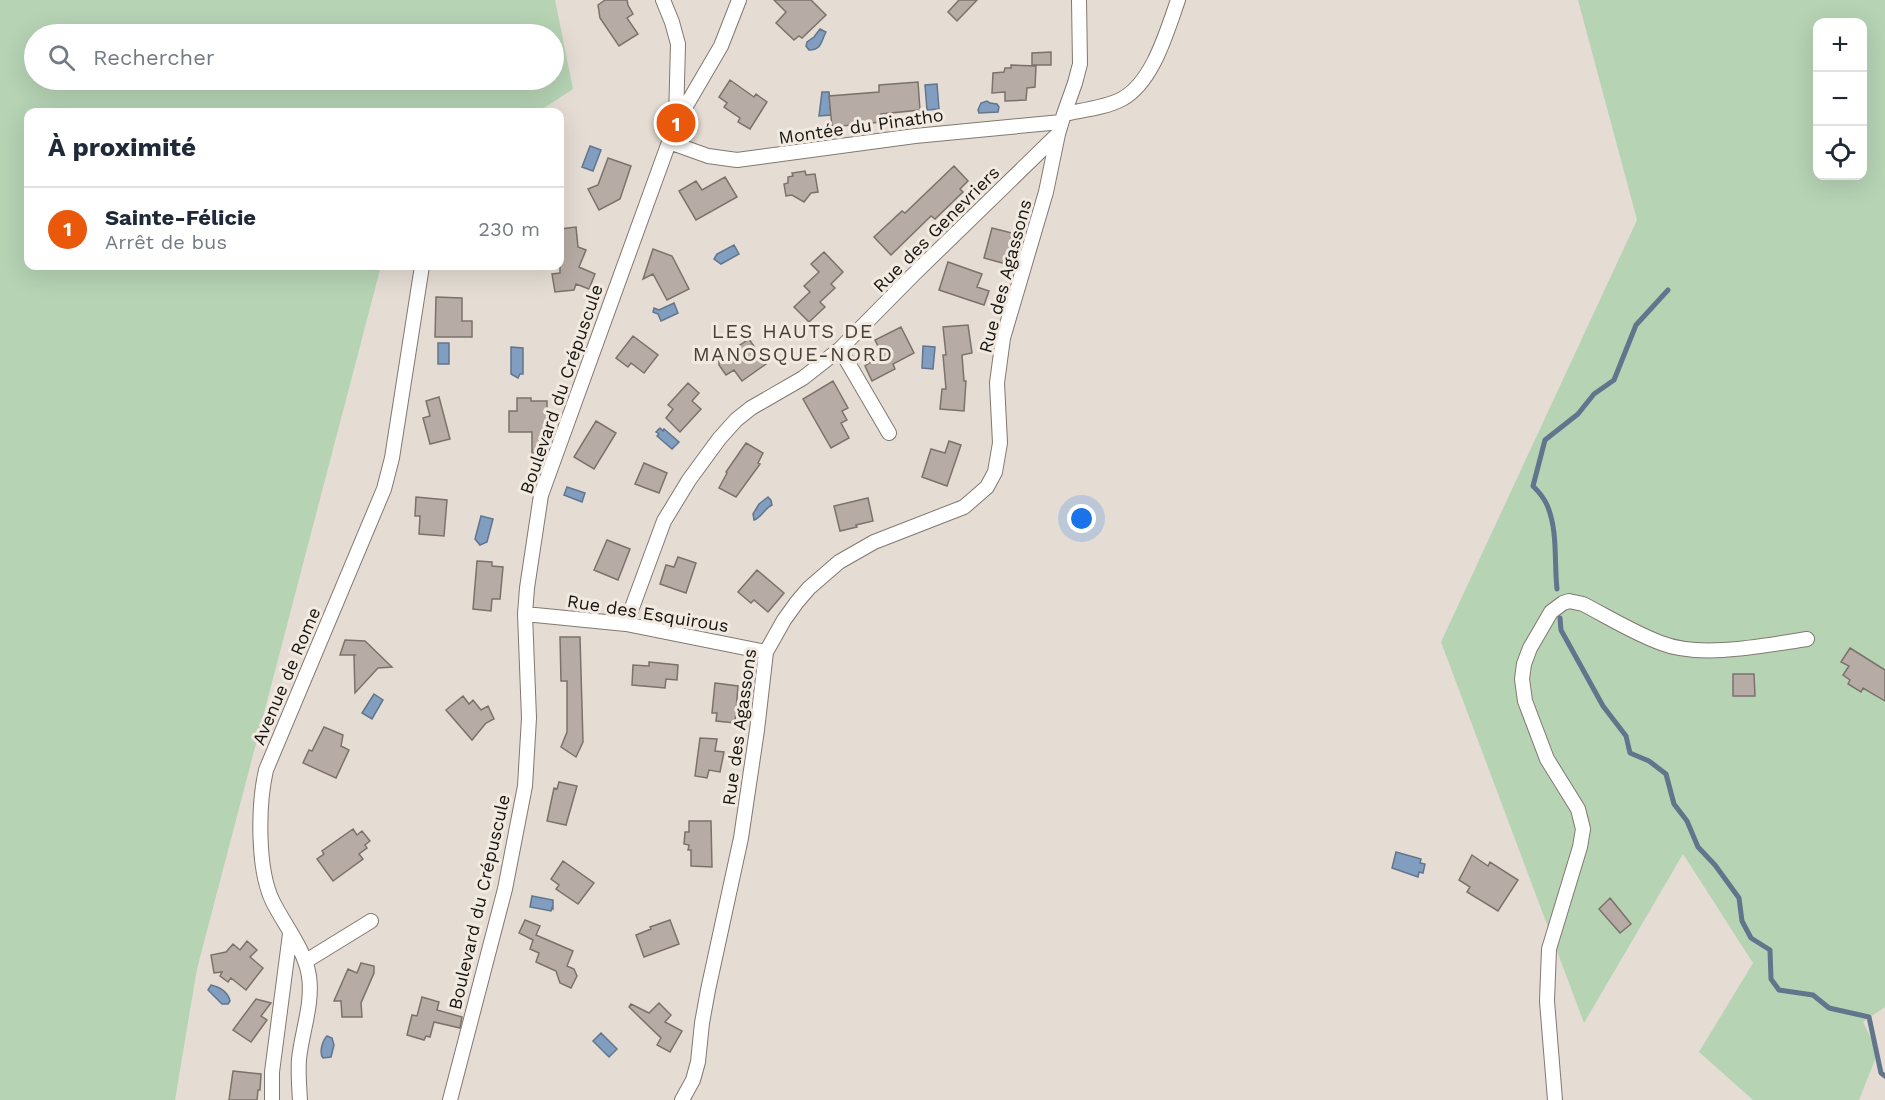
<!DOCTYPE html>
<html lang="fr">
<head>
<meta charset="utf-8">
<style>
  :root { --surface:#fff; --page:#f6f6f7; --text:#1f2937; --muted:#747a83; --line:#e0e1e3; --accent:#ea580c }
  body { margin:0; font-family:"Work Sans",sans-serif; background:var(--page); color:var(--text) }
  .controls { position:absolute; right:18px; top:18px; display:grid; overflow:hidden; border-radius:12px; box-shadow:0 6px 24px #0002 }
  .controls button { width:54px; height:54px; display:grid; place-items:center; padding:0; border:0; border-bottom:2px solid var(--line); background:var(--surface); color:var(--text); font:30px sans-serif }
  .you { position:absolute; left:1082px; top:519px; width:21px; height:21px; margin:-15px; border:4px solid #fff; border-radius:50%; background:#1a73e8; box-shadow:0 0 0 9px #1a73e833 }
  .badge { display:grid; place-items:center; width:39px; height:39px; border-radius:50%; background:var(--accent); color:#fff; font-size:20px; font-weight:700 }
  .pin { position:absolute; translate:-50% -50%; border:3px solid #fff; box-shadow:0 2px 6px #0006 }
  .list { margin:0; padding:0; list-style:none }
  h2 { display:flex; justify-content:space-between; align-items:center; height:78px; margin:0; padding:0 24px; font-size:26px }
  h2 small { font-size:20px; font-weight:400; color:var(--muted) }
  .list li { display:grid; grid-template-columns:39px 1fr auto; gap:18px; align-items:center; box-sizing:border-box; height:84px; padding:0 24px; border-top:2px solid var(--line) }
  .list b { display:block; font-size:22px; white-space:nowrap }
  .list p { margin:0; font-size:20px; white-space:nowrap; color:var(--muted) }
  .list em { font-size:20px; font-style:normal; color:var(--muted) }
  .icon { flex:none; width:33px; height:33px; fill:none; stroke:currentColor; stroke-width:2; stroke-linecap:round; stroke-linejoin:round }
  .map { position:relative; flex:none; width:1885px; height:1100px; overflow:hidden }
  .search { position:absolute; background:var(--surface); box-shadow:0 6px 24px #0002; left:24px; top:24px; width:540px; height:66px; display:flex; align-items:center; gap:15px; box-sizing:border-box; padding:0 21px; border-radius:33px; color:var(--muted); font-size:22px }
  .panel { position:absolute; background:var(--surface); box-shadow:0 6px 24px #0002; left:24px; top:108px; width:540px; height:162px; border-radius:12px }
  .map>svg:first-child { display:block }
</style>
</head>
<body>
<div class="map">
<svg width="1885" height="1100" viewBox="0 0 1885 1100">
  <rect width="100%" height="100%" fill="#e5ddd4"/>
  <path fill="#b6d3b4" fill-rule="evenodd" d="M 0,0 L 555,0 L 573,89 L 538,112 L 28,112 L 28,266 L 381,266 L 197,969 L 175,1100 L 0,1100 ZM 34,34 L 554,34 L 554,80 L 34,80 Z
    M 1578,0 L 1885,0 L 1885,1007 L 1863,1022 L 1878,1052 L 1859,1100 L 1753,1100 L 1699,1052 L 1753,963 L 1683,854 L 1584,1023 L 1441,642 L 1637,220 ZM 1818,22 L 1862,22 L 1862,176 L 1818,176 Z"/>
  <path fill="#819ec1" stroke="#61758c" stroke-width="1.5" d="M 820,29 L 826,32 C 821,41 822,50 809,50 L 806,46 L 807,42 L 814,37 Z
    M 937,84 L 939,109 L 927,110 L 925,85 Z
    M 822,92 L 829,92 L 831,115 L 819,116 Z
    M 987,101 L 990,103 L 997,104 L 999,107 L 998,112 L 979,113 L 978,110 L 981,103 Z
    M 590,146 L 601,150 L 593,171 L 582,167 Z
    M 734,245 L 739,254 L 721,264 L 714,259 L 717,254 Z
    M 674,303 L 678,313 L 661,321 L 658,314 L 653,312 L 654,308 L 659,310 Z
    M 438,343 L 449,343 L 449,364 L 438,364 Z
    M 923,346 L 935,347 L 933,369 L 922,368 Z
    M 511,347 L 523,348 L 523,374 L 520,374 L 518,378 L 511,374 Z
    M 660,428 L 663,431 L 664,429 L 679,442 L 672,449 L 657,436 L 659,434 L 656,432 Z
    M 567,487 L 585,493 L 582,502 L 564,495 Z
    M 768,497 L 771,500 L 772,505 C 765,508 761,518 754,520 L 753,514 L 759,504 Z
    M 481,516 L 493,519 L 487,542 L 480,545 L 475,539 Z
    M 374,694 L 383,700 L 372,719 L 362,713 Z
    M 1396,852 L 1421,859 L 1420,863 L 1425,864 L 1423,873 L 1419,872 L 1418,877 L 1392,868 Z
    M 532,896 L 553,900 L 553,909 L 552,908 L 551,911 L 530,907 Z
    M 211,985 C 219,987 228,992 230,1001 L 228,1004 L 222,1004 L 208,990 Z
    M 601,1033 L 617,1049 L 609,1057 L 593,1041 Z
    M 327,1036 L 332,1038 L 334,1045 L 331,1057 L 323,1058 C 319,1053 322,1041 327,1036 Z"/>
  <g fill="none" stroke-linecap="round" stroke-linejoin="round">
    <path stroke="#61758c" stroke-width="5" d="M 1557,589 C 1554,561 1558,530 1547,505 C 1544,498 1538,491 1533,486 L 1545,440 L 1578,414 L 1594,394 L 1614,380 L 1636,325 L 1668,290
      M 1560,618 L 1561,630 L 1603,706 L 1626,736 L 1630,753 L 1649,761 L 1666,774 L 1674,804 L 1687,821 L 1698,847 L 1715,865 L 1739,898 L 1742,921 L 1751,938 L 1770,950 L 1771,979 L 1779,990 L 1813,995 L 1829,1008 L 1869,1017 L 1881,1073 L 1885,1076"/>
  </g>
  <path fill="#b6aca5" stroke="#7b726b" stroke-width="1.5" d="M 605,0 L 627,0 L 628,5 L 633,14 L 627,18 L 638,34 L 619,46 L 600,18 L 598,5 Z
    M 774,0 L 811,0 L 826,15 L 802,38 L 799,36 L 794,40 L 776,23 L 786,12 Z
    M 959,0 L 977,0 L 957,21 L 948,12 Z
    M 1051,52 L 1051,65 L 1032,65 L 1032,53 Z
    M 1011,65 L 1036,66 L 1035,87 L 1027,88 L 1026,100 L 1005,101 L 1005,92 L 992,93 L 993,73 L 1004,72 L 1005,68 L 1011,68 Z
    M 730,80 L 754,97 L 756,94 L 767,102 L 750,129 L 738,122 L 740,118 L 724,107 L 727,103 L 719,97 Z
    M 918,82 L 920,110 L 881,114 L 881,122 L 832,127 L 829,96 L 879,92 L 879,85 Z
    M 608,158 L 631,166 L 620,199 L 599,210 L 588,189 L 598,185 Z
    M 954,166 L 968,181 L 960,189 L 963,192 L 935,219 L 931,216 L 891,255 L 874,237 L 902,211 L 905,213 Z
    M 805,171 L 806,175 L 815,174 L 818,192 L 811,193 L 804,202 L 792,195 L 786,196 L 784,184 L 788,183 L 788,177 L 793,176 L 792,173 Z
    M 725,177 L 737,197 L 696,220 L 679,191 L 696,181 L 702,190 Z
    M 576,227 L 578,247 L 586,250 L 579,267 L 595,274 L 589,289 L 576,284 L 574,290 L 555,292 L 552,274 L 560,273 L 560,229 Z
    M 992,228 L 1012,233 L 1006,264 L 984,258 Z
    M 653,249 L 672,256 L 689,289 L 667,300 L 653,274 L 643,279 Z
    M 824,252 L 843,272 L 831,284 L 835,288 L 820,302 L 825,307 L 809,322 L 794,307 L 810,292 L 804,286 L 819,272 L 811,264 Z
    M 948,262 L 982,274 L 977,287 L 989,291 L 984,305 L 939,290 Z
    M 436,297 L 462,298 L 462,321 L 472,321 L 472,337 L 435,337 Z
    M 968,325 L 972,353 L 962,355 L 964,381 L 966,381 L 964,411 L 940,409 L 942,389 L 946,389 L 943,355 L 946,355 L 943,327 Z
    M 901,327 L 914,353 L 893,364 L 895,369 L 872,381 L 865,366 L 882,354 L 875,340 Z
    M 633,336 L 658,355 L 644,373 L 631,363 L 628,367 L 616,358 Z
    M 749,339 L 766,364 L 742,381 L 734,370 L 726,375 L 719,365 L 719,359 Z
    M 833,381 L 848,408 L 842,411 L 847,420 L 841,423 L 849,438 L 831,448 L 803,399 Z
    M 688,383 L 699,393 L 692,401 L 701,409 L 680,432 L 666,418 L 673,409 L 668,405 Z
    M 439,397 L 450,439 L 430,444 L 423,418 L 430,416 L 426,401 Z
    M 517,398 L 531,398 L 531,401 L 547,401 L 547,432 L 552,432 L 545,452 L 532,453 L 532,432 L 509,432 L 509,411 L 517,411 Z
    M 596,421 L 616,433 L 594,469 L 574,457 Z
    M 949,441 L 961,445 L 947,486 L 922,477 L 931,449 L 945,453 Z
    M 746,443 L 763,453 L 758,463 L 760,464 L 736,497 L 719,488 L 727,473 L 726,472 Z
    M 644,463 L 667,473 L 659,493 L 635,484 Z
    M 416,497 L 447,500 L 444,536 L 419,534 L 420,516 L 415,516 Z
    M 868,498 L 873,521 L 856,525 L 857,527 L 840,531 L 834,506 Z
    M 607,540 L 630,549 L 618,580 L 594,570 Z
    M 678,557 L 696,563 L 686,593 L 660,584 L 666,565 L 674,567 Z
    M 477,561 L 492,562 L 492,566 L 503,567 L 500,599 L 492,599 L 491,611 L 473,609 Z
    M 757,570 L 784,593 L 768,612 L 754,600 L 751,603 L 738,592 Z
    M 560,637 L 580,637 L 583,742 L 576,757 L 561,747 L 567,732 L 567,681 L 561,681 Z
    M 345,640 L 365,641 L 392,667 L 378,668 L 355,693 L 354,656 L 355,655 L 340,655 Z
    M 1850,648 L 1885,670 L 1885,701 L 1863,688 L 1861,692 L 1848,684 L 1850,680 L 1843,675 L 1849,666 L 1841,662 Z
    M 649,662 L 678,665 L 677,680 L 666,679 L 665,688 L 632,685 L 633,665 L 649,666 Z
    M 1733,674 L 1754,674 L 1755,696 L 1733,696 Z
    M 715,683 L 738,686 L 735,723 L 716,721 L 717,713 L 712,713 Z
    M 463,696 L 469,704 L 473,700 L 481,710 L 488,706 L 494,719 L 486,723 L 472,740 L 446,710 Z
    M 324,727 L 343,735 L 341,746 L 349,750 L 336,778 L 303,763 L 309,750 L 312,751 Z
    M 700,738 L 717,739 L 715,751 L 724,752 L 720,772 L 709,770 L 707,778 L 695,776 Z
    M 559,782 L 577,786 L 566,825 L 547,821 L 554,788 L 557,789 Z
    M 689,821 L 711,821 L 712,867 L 691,866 L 691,850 L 688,850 L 689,845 L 684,844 L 685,832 L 689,832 Z
    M 353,829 L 357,835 L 362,831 L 370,841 L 365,845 L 367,848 L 359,854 L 363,859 L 333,881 L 317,859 L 324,854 L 322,851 Z
    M 1472,855 L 1488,866 L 1490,862 L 1518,880 L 1498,911 L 1467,892 L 1470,887 L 1459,880 Z
    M 563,861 L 594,883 L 578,904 L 556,889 L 559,885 L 551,879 Z
    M 1610,898 L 1631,924 L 1620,933 L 1599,909 Z
    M 525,920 L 540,926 L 536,935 L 573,951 L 567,966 L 574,969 L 577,976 L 571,988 L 560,983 L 556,971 L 536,962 L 539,953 L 530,949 L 533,940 L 519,933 Z
    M 670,920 L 679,944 L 644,957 L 636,935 L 651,929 L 650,927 Z
    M 247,941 L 257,950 L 250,957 L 263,968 L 246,990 L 231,978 L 228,982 L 220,976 L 222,972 L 214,973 L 211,955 L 226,952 L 233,944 L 240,950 Z
    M 361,963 L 374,966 L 374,973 L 361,1003 L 362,1017 L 342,1017 L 341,1001 L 334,1001 L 348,969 L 357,973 Z
    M 422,997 L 439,1002 L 437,1010 L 462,1017 L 460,1028 L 434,1022 L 430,1037 L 426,1036 L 424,1040 L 407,1035 L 412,1015 L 417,1016 Z
    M 256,999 L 271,1003 L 261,1016 L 267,1020 L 251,1042 L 233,1030 Z
    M 659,1003 L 671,1015 L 665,1022 L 682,1031 L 670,1052 L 657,1045 L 661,1038 L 629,1007 L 631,1004 L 649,1013 Z
    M 233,1071 L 261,1074 L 260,1090 L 258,1090 L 257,1100 L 229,1100 Z"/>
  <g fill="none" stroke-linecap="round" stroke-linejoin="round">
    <defs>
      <path id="street" d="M 663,0 L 672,22 L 678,44 L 676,121
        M 1064,114 L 1075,83 L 1080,64 L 1079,0
        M 669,142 L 708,156 L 737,160 L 915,136 L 1061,122
        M 840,349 L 889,433
        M 525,614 L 626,624 L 766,652
        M 626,624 L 664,521 L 689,480 L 719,439 L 736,420 L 751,408 L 803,378 L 840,349 L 914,274 L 1058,134
        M 306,961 L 371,921
        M 272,1100 L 272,1072 L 290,934
        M 300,1100 C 299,1086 298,1072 299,1059 C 302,1031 313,1004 309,976 C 305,950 285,926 273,902 C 257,870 258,805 266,770 L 384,489 L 392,458 L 422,266
        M 450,1100 L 505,889 L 525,786 L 529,718 L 525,614 L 527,588 L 541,495 L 676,123 L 721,46 L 739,0
        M 682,1100 L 693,1080 L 698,1062 L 702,1023 L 708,990 L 741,838 L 757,730 L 766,652 L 784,620 L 797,602 L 809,588 L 839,562 L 874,542 L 964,507 L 987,487 L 995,472 L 1000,443 L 997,383 L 1003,338 L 1046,192 L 1058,134 L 1064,114 C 1082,110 1105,108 1122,99 C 1153,82 1167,31 1178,0
        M 1555,1100 L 1547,1001 L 1549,949 L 1580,847 L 1583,829 L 1578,809 L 1547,759 L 1525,701 L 1522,679 L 1524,664 L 1530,648 L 1551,612 L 1563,603 L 1569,601 L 1583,604 C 1608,617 1634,633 1661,643 C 1701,659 1766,645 1807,639"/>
    </defs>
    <use href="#street" stroke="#807970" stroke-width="16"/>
    <use href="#street" stroke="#fff" stroke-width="14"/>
  </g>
  <g text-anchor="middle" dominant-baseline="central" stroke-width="6" stroke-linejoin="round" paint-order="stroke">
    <g font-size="18" fill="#171511" stroke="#f2eae1">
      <text transform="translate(861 126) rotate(-8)">Montée du Pinatho</text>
      <text transform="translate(936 229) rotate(-45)">Rue des Genevriers</text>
      <text transform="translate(1005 276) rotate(-75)">Rue des Agassons</text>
      <text transform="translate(561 389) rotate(-71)">Boulevard du Crépuscule</text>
      <text transform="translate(648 613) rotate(9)">Rue des Esquirous</text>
      <text transform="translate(286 676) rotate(-67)">Avenue de Rome</text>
      <text transform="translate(739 727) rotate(-82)">Rue des Agassons</text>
      <text transform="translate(479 902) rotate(-77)">Boulevard du Crépuscule</text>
    </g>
    <g font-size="20" letter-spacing="1.5" fill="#474139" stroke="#f2eae1">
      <text x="793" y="331">LES HAUTS DE<tspan x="793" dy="23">MANOSQUE-NORD</tspan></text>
    </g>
  </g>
</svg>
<div class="controls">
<button>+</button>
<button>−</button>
<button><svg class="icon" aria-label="locate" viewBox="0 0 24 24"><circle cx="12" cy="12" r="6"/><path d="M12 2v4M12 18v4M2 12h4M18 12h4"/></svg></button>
</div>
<div class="you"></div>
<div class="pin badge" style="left:676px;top:123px">1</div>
<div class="search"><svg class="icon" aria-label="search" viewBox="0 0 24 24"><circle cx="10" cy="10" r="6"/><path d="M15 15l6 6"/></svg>Rechercher</div>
<section class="panel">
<h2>À proximité<small></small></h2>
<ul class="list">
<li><span class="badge">1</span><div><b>Sainte-Félicie</b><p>Arrêt de bus</p></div><em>230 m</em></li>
</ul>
</section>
</div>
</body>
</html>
